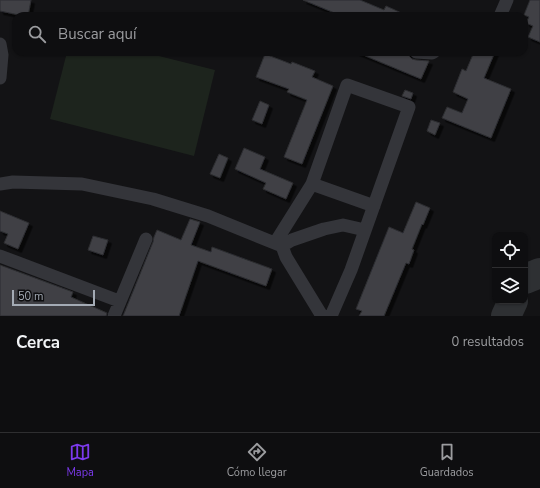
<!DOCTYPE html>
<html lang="es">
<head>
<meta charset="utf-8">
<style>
  :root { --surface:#0e0e10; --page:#1c1c1e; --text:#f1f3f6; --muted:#9b9c9f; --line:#2e2e30; --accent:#7c3aed }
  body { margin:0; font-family:"Nunito Sans",sans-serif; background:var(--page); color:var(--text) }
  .controls { position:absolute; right:12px; bottom:12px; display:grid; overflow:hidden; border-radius:8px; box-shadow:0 1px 3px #0004 }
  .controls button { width:36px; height:36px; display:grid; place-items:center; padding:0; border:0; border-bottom:1px solid var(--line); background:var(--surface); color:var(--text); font:20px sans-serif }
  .scale { position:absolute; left:12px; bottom:10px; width:83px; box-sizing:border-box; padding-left:4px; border:2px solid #a4abb5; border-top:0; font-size:11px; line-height:14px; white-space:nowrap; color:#a4abb5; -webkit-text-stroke:3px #0e0e10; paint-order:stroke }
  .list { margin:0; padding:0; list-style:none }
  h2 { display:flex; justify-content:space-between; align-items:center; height:52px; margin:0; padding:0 16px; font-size:17px }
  h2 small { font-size:13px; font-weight:400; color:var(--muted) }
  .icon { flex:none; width:22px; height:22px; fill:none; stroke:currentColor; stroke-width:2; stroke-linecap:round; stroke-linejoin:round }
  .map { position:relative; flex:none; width:540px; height:316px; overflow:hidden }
  .search { position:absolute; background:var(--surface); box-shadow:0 1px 3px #0004; left:12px; right:12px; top:12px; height:44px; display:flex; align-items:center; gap:10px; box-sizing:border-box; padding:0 14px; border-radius:12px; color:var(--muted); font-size:15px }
  .sheet { height:116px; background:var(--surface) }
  nav { display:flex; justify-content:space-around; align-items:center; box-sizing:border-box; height:56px; border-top:1px solid var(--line); background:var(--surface); font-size:11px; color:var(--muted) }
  nav a { display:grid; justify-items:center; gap:2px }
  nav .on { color:var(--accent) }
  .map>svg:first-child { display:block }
</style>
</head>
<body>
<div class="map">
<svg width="540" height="316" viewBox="0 0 540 316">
  <defs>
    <filter id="shadow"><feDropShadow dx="3.5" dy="3.5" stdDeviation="0" flood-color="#0009"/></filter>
  </defs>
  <rect width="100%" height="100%" fill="#131315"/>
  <path fill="#1d241d" d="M 67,52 L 143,52 L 215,70 L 194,156 L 50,119 Z"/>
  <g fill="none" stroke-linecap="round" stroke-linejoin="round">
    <path stroke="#2e3033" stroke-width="30" d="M 525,279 L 540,273
      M 506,316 L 513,301"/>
  </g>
  <path fill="#3f4145" stroke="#2d2d31" filter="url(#shadow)" d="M 0,0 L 31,0 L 28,16 L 24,16 L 0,11 Z
    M 303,0 L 360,0 L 384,10 L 386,6 L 408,16 L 342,16 Z
    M 530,0 L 540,0 L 540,42 L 528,37 L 533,26 L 526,23 L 529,17 L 524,15 Z
    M 356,52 L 408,52 L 409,56 L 412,59 L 416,60 L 429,61 L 421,79 Z
    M 474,52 L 495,52 L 484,78 L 511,89 L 491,138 L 442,118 L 447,107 L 462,113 L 468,99 L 453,92 L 462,69 L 466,71 Z
    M 265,54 L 291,64 L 292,62 L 315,71 L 312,77 L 333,86 L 302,164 L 284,157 L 307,100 L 287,92 L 289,89 L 256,77 Z
    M 405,90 L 413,93 L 411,99 L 402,96 Z
    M 260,101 L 269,105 L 262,124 L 252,120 Z
    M 431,120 L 440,123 L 435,135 L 427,131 Z
    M 244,148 L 265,157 L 260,169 L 293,183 L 286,199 L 263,189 L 266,183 L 235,169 Z
    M 219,154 L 228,158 L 220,178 L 210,174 Z
    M 416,202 L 430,208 L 423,225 L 422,224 L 412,249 L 414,250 L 409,264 L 406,263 L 384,316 L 359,316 L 362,311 L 356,309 L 389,227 L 403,233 Z
    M 0,211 L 29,223 L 18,249 L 4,243 L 8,234 L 0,231 Z
    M 190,219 L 200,222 L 191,245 L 211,252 L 212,247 L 272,269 L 266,286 L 198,261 L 179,316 L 123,316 L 153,242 L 154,237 L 157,230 L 181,240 Z
    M 93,236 L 108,240 L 103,255 L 88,250 Z
    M 0,265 L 73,292 L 71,297 L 107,313 L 106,316 L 0,316 Z"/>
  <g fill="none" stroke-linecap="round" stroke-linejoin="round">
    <path stroke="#34353a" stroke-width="13" d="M 500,16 L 507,0
      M 0,44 L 2,55 L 0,78
      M 416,52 L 432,53 L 434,52
      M 0,184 L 13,182 L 82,184 L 153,199 L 208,216 L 282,246
      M 312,184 L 374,206
      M 275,243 L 312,184 L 347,85 L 409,107 L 351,270 L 331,316
      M 282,246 L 292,240 L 324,229 L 343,225 L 365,230
      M 282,246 L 286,257 L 322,316
      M 0,256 L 119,301
      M 114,316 L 146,239"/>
  </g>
</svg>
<div class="controls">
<button><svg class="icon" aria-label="locate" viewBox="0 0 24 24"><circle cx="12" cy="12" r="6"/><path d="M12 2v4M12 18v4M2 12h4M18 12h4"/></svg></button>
<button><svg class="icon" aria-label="layers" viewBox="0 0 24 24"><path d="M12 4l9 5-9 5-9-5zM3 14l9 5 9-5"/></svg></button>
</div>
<div class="scale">50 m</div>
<div class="search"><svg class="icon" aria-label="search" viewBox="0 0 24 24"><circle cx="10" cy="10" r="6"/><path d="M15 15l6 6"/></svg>Buscar aquí</div>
</div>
<section class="sheet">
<h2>Cerca<small>0 resultados</small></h2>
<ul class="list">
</ul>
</section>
<nav>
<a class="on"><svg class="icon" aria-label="map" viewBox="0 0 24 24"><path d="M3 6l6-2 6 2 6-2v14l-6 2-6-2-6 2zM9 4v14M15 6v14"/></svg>Mapa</a>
<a><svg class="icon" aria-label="directions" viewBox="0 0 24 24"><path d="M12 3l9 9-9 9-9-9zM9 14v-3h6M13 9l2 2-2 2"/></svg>Cómo llegar</a>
<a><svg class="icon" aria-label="saved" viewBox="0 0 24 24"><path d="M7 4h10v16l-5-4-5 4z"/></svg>Guardados</a>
</nav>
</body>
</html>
